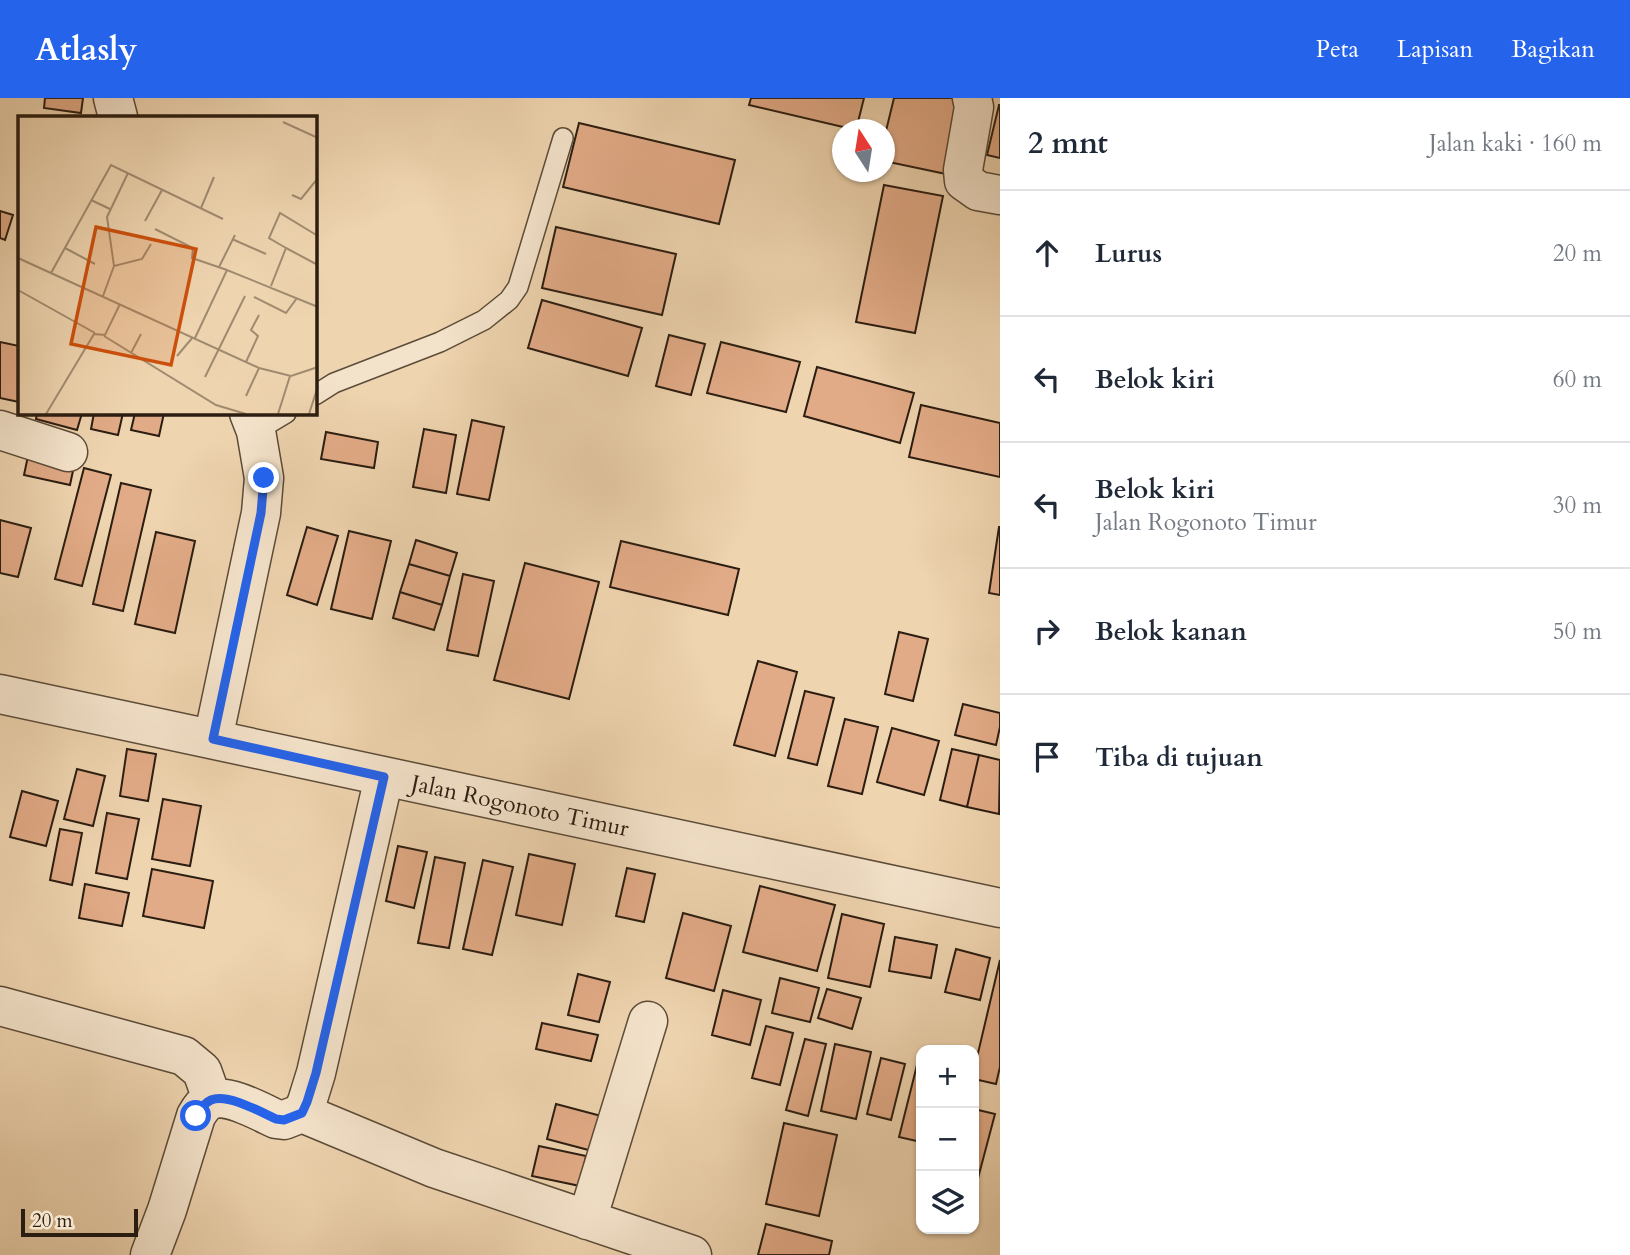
<!DOCTYPE html>
<html lang="id">
<head>
<meta charset="utf-8">
<style>
  :root { --surface:#fff; --page:#f6f6f7; --text:#1f2937; --muted:#747a83; --line:#e0e1e3; --accent:#2563eb }
  body { margin:0; font-family:Cardo,serif; background:var(--page); color:var(--text) }
  .controls { position:absolute; right:21px; bottom:21px; display:grid; overflow:hidden; border-radius:14px; box-shadow:0 2px 5px #0004 }
  .controls button { width:63px; height:63px; display:grid; place-items:center; padding:0; border:0; border-bottom:2px solid var(--line); background:var(--surface); color:var(--text); font:35px sans-serif }
  .compass { position:absolute; left:832px; top:21px; width:63px; height:63px; border-radius:50%; background:var(--surface); box-shadow:0 2px 5px #0004; rotate:348deg }
  .scale { position:absolute; left:21px; bottom:18px; width:117px; box-sizing:border-box; padding-left:7px; border:4px solid #2b1d11; border-top:0; font-size:19px; line-height:24px; white-space:nowrap; color:#2b1d11; -webkit-text-stroke:5px #f4e3cb; paint-order:stroke }
  .stop { position:absolute; width:21px; height:21px; margin:-16px; border:5px solid #2563eb; border-radius:50%; background:#fff }
  .stop.end { background:#2563eb; border-color:#fff; box-shadow:0 2px 7px #0008 }
  .list { margin:0; padding:0; list-style:none }
  h2 { display:flex; justify-content:space-between; align-items:center; height:91px; margin:0; padding:0 28px; font-size:30px }
  h2 small { font-size:23px; font-weight:400; color:var(--muted) }
  .list li { display:grid; grid-template-columns:46px 1fr auto; gap:21px; align-items:center; box-sizing:border-box; height:126px; padding:0 28px; border-top:2px solid var(--line) }
  .list b { display:block; font-size:26px; white-space:nowrap }
  .list p { margin:0; font-size:23px; white-space:nowrap; color:var(--muted) }
  .list em { font-size:23px; font-style:normal; color:var(--muted) }
  .icon { flex:none; width:38px; height:38px; fill:none; stroke:currentColor; stroke-width:2; stroke-linecap:round; stroke-linejoin:round }
  .map { position:relative; flex:none; width:1000px; height:1157px; overflow:hidden }
  header { display:flex; align-items:center; gap:42px; box-sizing:border-box; height:98px; padding:0 35px; background:var(--accent); color:#fff }
  header strong { font-size:33px }
  nav { display:flex; gap:38px; margin-inline-start:auto; font-size:24px }
  main { display:flex }
  aside { flex:1; background:var(--surface) }
  .map>svg:first-child { display:block }
</style>
</head>
<body>
<header>
<strong>Atlasly</strong>
<nav><a>Peta</a><a>Lapisan</a><a>Bagikan</a></nav>
</header>
<main>
<div class="map">
<svg width="1000" height="1157" viewBox="0 0 1000 1157">
  <rect width="100%" height="100%" fill="#eed4af"/>
  <filter id="stains"><feTurbulence type="fractalNoise" baseFrequency=".00286" numOctaves="4"/><feColorMatrix values="0 0 0 0 .2 0 0 0 0 .09 0 0 0 0 .02 0 0 0 .5 -.17"/></filter>
  <radialGradient id="worn" r=".72"><stop offset=".6" stop-color="#630" stop-opacity="0"/><stop offset="1" stop-color="#630" stop-opacity=".3"/></radialGradient>
  <path fill="#e2ab87" stroke="#2b1d11" stroke-width="2" d="M 45,0 L 83,0 L 81,15 L 44,10 Z
    M 751,0 L 864,0 L 856,32 L 749,7 Z
    M 894,0 L 951,0 L 963,3 L 946,76 L 884,63 L 884,41 Z
    M 999,7 L 1000,7 L 1000,60 L 987,57 Z
    M 579,25 L 735,62 L 719,126 L 563,89 Z
    M 884,87 L 943,98 L 915,235 L 856,224 Z
    M 0,113 L 13,117 L 5,142 L 0,140 Z
    M 556,129 L 676,156 L 662,217 L 542,190 Z
    M 542,202 L 642,230 L 628,278 L 528,250 Z
    M 669,237 L 705,246 L 691,297 L 656,288 Z
    M 0,244 L 19,248 L 19,304 L 0,300 Z
    M 721,244 L 800,264 L 786,314 L 707,295 Z
    M 817,269 L 914,295 L 900,345 L 804,318 Z
    M 921,307 L 1000,325 L 1000,379 L 909,359 Z
    M 37,315 L 82,315 L 77,332 L 36,321 Z
    M 94,315 L 123,315 L 118,337 L 91,331 Z
    M 135,315 L 164,315 L 159,338 L 131,332 Z
    M 472,322 L 504,329 L 489,402 L 457,396 Z
    M 424,331 L 456,337 L 446,395 L 413,389 Z
    M 326,334 L 378,344 L 374,370 L 321,361 Z
    M 28,358 L 74,368 L 70,387 L 24,377 Z
    M 84,370 L 111,377 L 82,488 L 55,481 Z
    M 121,385 L 151,392 L 123,513 L 93,506 Z
    M 0,422 L 31,430 L 18,479 L 0,475 Z
    M 307,429 L 338,438 L 317,507 L 287,497 Z
    M 999,429 L 1000,429 L 1000,497 L 989,495 Z
    M 349,433 L 391,443 L 372,521 L 331,511 Z
    M 156,434 L 195,443 L 175,535 L 135,526 Z
    M 416,442 L 457,455 L 450,478 L 409,466 Z
    M 621,443 L 739,471 L 728,517 L 610,489 Z
    M 525,465 L 599,484 L 569,601 L 494,582 Z
    M 409,466 L 450,478 L 442,507 L 400,494 Z
    M 463,476 L 494,483 L 478,558 L 447,552 Z
    M 400,494 L 442,507 L 434,532 L 393,520 Z
    M 899,534 L 928,541 L 913,603 L 885,596 Z
    M 758,563 L 797,574 L 775,658 L 734,647 Z
    M 805,593 L 834,600 L 817,667 L 788,660 Z
    M 963,606 L 1000,615 L 1000,629 L 996,647 L 955,637 Z
    M 845,621 L 878,629 L 862,696 L 828,688 Z
    M 892,630 L 939,643 L 924,697 L 877,684 Z
    M 127,651 L 156,656 L 148,703 L 120,698 Z
    M 952,651 L 979,657 L 967,709 L 940,702 Z
    M 979,657 L 1000,662 L 999,716 L 967,709 Z
    M 77,671 L 105,678 L 93,728 L 64,721 Z
    M 22,693 L 58,703 L 46,748 L 10,739 Z
    M 163,701 L 201,708 L 190,768 L 152,761 Z
    M 107,715 L 139,721 L 127,781 L 96,775 Z
    M 60,731 L 82,735 L 72,787 L 50,782 Z
    M 398,748 L 427,754 L 414,810 L 386,803 Z
    M 529,756 L 575,766 L 562,827 L 516,817 Z
    M 435,759 L 465,765 L 449,850 L 418,845 Z
    M 483,762 L 513,769 L 492,857 L 463,851 Z
    M 627,770 L 655,776 L 644,824 L 616,818 Z
    M 152,771 L 213,783 L 204,830 L 143,818 Z
    M 85,786 L 129,795 L 122,828 L 79,820 Z
    M 760,788 L 835,807 L 817,873 L 743,854 Z
    M 683,815 L 731,828 L 714,893 L 666,880 Z
    M 842,816 L 884,826 L 870,889 L 828,880 Z
    M 895,839 L 937,847 L 931,880 L 889,873 Z
    M 956,851 L 990,860 L 980,902 L 945,894 Z
    M 1000,862 L 1000,969 L 996,986 L 974,981 L 974,972 Z
    M 578,876 L 610,884 L 599,924 L 568,917 Z
    M 780,880 L 819,890 L 810,924 L 772,915 Z
    M 827,891 L 861,900 L 852,931 L 818,920 Z
    M 723,892 L 761,902 L 750,947 L 712,937 Z
    M 542,925 L 598,937 L 591,963 L 536,951 Z
    M 766,928 L 793,935 L 780,987 L 752,980 Z
    M 805,941 L 826,946 L 808,1018 L 786,1012 Z
    M 835,946 L 871,954 L 856,1021 L 821,1013 Z
    M 881,960 L 905,966 L 891,1022 L 867,1016 Z
    M 918,963 L 921,963 L 921,1044 L 899,1039 Z
    M 556,1006 L 605,1019 L 596,1054 L 547,1041 Z
    M 974,1011 L 995,1016 L 977,1084 L 974,1083 Z
    M 784,1025 L 837,1037 L 819,1118 L 766,1106 Z
    M 539,1048 L 586,1058 L 580,1088 L 532,1078 Z
    M 766,1126 L 832,1143 L 829,1157 L 758,1157 Z"/>
  <g fill="none" stroke-linecap="round" stroke-linejoin="round">
    <defs>
      <path id="service" d="M 315,297 L 334,285 L 440,244 L 484,222 L 509,202 L 518,189 L 563,40
        M 256,333 L 286,315"/>
      <path id="minor" d="M 113,0 L 118,19
        M 972,0 L 974,9 L 963,72 L 964,83 L 978,93 L 1000,97
        M 0,332 L 68,354
        M 213,641 L 261,415 L 264,380 L 256,333 L 249,315
        M 0,908 L 184,958 L 202,973 L 212,1001
        M 302,1015 L 434,1070 L 692,1157
        M 587,1122 L 648,923
        M 150,1157 L 167,1112 L 196,1018 C 200,1011 204,1005 211,1002 C 227,995 261,1014 276,1021 L 284,1022 L 302,1015 L 307,1004 L 316,975 L 384,679"/>
      <g id="tertiary">
        <path id="s1" d="M 0,596 L 1000,810"/>
      </g>
    </defs>
    <use href="#service" stroke="#5c4b38" stroke-width="22"/>
    <use href="#minor" stroke="#5c4b38" stroke-width="41"/>
    <use href="#tertiary" stroke="#5c4b38" stroke-width="41"/>
    <use href="#service" stroke="#f4e3cb" stroke-width="19"/>
    <use href="#minor" stroke="#f4e3cb" stroke-width="38"/>
    <use href="#tertiary" stroke="#f4e3cb" stroke-width="38"/>
  </g>
  <g fill="none" stroke-linecap="round" stroke-linejoin="round">
    <path stroke="#2563eb" stroke-width="9" d="M 196,1018 C 200,1011 204,1005 211,1002 C 227,995 261,1014 276,1021 L 284,1022 L 302,1015 L 307,1004 L 316,975 L 384,679 L 213,641 L 261,415 L 264,380"/>
  </g>
  <g text-anchor="middle" dominant-baseline="central" stroke-width="7" stroke-linejoin="round" paint-order="stroke">
    <g font-size="23" fill="#2b1d11" stroke="#f4e3cb">
      <text stroke="none"><textPath href="#s1" startOffset="532">Jalan Rogonoto Timur</textPath></text>
    </g>
  </g>
  <g transform="translate(18 18)">
    <rect width="299" height="299" fill="#eed4af"/>
    <path fill="none" stroke="#a08b70" stroke-width="2" d="M 265,6 L 300,22M 274,79 L 283,83 L 300,62M 73,84 L 92,93M 183,92 L 196,61M 127,105 L 144,74M 137,113 L 175,132 L 174,142 L 209,154M 214,123 L 248,138M 47,132 L 77,148M 268,132 L 251,122 L 262,97 L 300,120M 0,142 L 241,252 L 273,260 L 300,251M 96,150 L 124,143 L 133,128M 201,151 L 217,119M 33,157 L 93,49 L 205,103M 253,170 L 268,132 L 298,148M 0,174 L 77,217M 85,180 L 96,150 L 89,101 L 110,57M 236,181 L 268,197 L 279,182M 86,220 L 198,289 L 228,298M 177,222 L 209,154 L 300,191M 113,237 L 123,218M 159,240 L 175,221M 228,246 L 240,220 L 233,214 L 241,199M 187,261 L 227,180M 228,280 L 241,252M 28,298 L 76,218 L 87,219 L 102,188M 260,298 L 272,260M 291,298 L 300,270"/>
    <path fill="#cc500d" fill-opacity="0.15" stroke="#cc500d" stroke-width="3.5" d="M 78,111 L 178,133 L 153,249 L 53,228 Z"/>
    <rect width="299" height="299" fill="none" stroke="#2b1d11" stroke-width="3.5"/>
  </g>
  <rect width="100%" height="100%" filter="url(#stains)"/>
  <rect width="100%" height="100%" fill="url(#worn)"/>
</svg>
<div class="controls">
<button>+</button>
<button>−</button>
<button><svg class="icon" aria-label="layers" viewBox="0 0 24 24"><path d="M12 4l9 5-9 5-9-5zM3 14l9 5 9-5"/></svg></button>
</div>
<svg class="compass" viewBox="-18 -18 36 36"><path d="M0-13l5 13h-10z" fill="#e53935"/><path d="M0 13l5-13h-10z" fill="#747a83"/></svg>
<div class="scale">20 m</div>
<div class="stop" style="left:196px;top:1018px"></div>
<div class="stop end" style="left:264px;top:380px"></div>
</div>
<aside>
<h2>2 mnt<small>Jalan kaki · 160 m</small></h2>
<ul class="list">
<li><svg class="icon" aria-label="ahead" viewBox="0 0 24 24"><path d="M12 20V5M6 11l6-6 6 6"/></svg><div><b>Lurus</b></div><em>20 m</em></li>
<li><svg class="icon" aria-label="left" viewBox="0 0 24 24"><path d="M17 20v-9H6M10 6l-5 5 5 5"/></svg><div><b>Belok kiri</b></div><em>60 m</em></li>
<li><svg class="icon" aria-label="left" viewBox="0 0 24 24"><path d="M17 20v-9H6M10 6l-5 5 5 5"/></svg><div><b>Belok kiri</b><p>Jalan Rogonoto Timur</p></div><em>30 m</em></li>
<li><svg class="icon" aria-label="right" viewBox="0 0 24 24"><path d="M7 20v-9h11M14 6l5 5-5 5"/></svg><div><b>Belok kanan</b></div><em>50 m</em></li>
<li><svg class="icon" aria-label="arrive" viewBox="0 0 24 24"><path d="M6 21V4h12l-3 4 3 4H6"/></svg><div><b>Tiba di tujuan</b></div></li>
</ul>
</aside>
</main>
</body>
</html>
